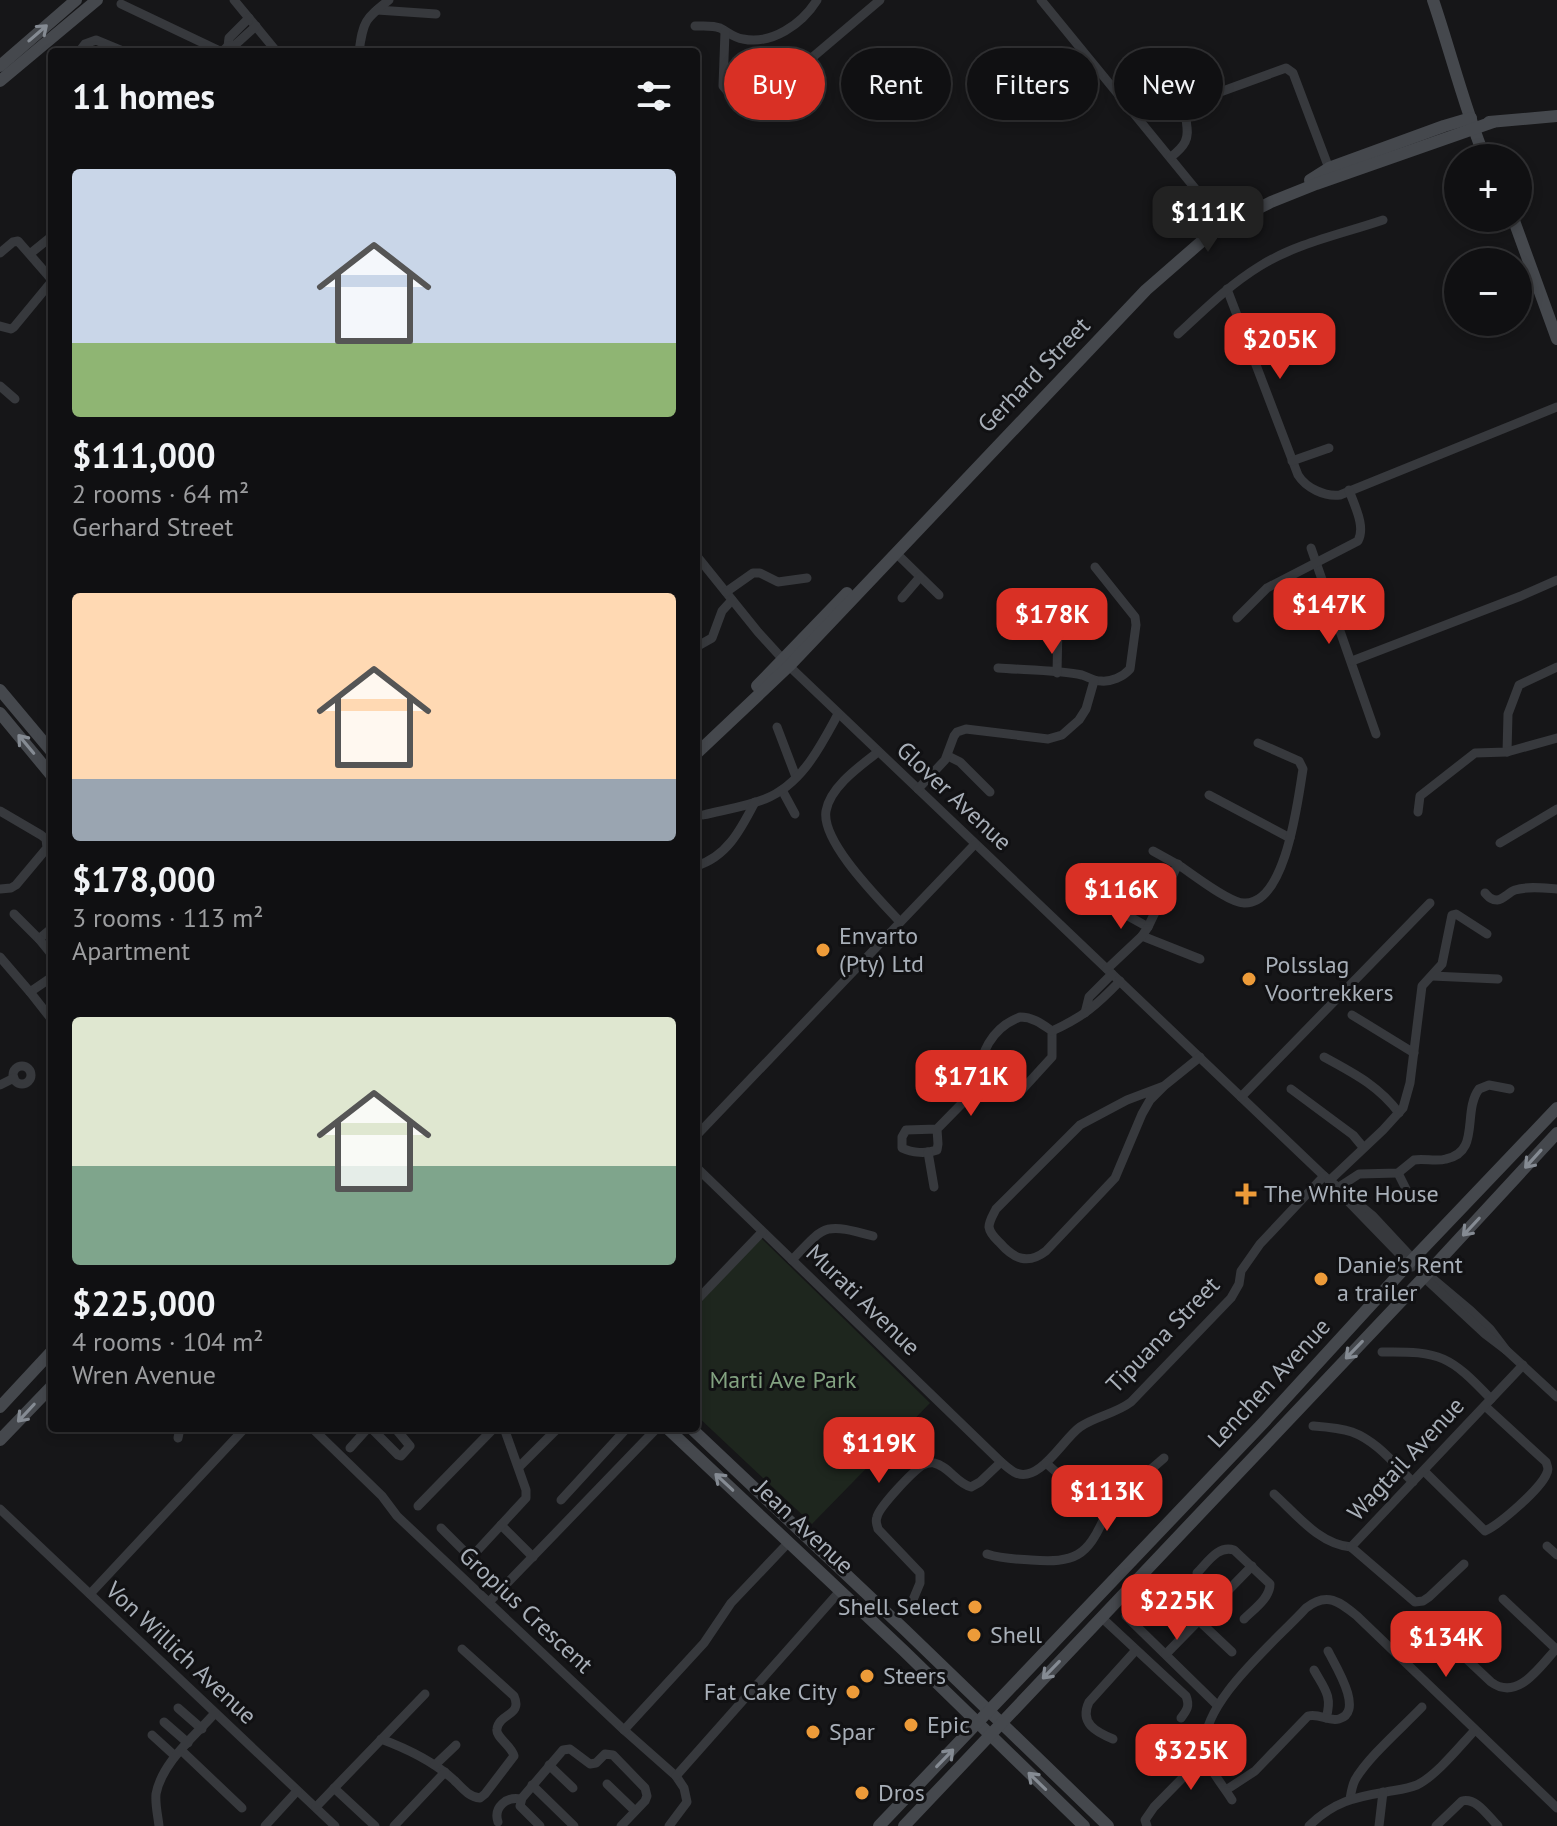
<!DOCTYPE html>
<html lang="en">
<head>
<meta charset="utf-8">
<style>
  body { margin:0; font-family:"PT Sans",sans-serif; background:#1e1e20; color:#f1f3f6; height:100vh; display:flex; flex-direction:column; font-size:30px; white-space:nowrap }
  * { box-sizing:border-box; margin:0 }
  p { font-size:26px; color:#9c9d9f }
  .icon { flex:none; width:44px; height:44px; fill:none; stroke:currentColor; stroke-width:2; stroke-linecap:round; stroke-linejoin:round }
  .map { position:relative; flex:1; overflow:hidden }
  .details { position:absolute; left:48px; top:48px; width:652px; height:1384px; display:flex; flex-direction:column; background:#101012; border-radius:8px; box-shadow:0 4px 12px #0003,0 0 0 2px #303032 }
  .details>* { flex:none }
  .banner { position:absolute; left:724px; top:48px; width:712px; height:72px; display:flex; gap:16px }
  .fabs { position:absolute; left:1444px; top:144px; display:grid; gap:16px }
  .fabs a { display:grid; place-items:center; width:88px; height:88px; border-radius:50%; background:#101012; box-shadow:0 4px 12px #0003,0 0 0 2px #303032; font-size:40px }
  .price { position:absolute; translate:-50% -68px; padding:0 18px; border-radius:16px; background:#d93025; color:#fff; font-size:26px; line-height:52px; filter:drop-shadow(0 2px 4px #0008) }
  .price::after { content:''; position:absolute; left:50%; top:48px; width:24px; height:18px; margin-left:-12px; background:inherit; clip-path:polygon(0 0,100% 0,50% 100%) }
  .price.selected { background:#222; color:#fff }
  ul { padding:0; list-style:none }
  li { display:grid; align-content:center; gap:16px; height:424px; padding:0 24px }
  li span { display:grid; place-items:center; height:248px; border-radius:8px; color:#555 }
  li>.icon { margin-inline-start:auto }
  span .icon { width:144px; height:144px; fill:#fffc; stroke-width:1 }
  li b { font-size:34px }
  h2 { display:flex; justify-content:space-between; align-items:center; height:96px; padding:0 24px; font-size:34px }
  .tag { padding:0 28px; border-radius:36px; background:#101012; box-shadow:0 4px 12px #0003,0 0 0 2px #303032; font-size:28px; line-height:72px }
  .tag.selected { background:#d93025; color:#fff }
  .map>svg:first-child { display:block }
  .green { fill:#1e261e }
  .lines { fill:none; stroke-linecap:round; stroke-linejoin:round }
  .street { stroke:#37393d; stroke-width:9 }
  .secondary { stroke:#45484d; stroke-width:12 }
  .oneway { stroke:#858b93 }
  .poi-dot { fill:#ed9b39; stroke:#111113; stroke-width:3 }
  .labels { text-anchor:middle; stroke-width:6; stroke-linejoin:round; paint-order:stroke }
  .street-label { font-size:24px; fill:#a8afb8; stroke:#111113 }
  .poi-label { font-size:24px; fill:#a8afb8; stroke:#111113; text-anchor:start }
  .park-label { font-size:24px; fill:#82a280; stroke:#111113 }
</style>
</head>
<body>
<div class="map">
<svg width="1557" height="1826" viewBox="0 0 1557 1826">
  <rect width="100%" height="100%" fill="#161618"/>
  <path class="green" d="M761 1238 930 1403 812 1524 696 1415V1307Z"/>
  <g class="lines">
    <g class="street">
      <path d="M234 0 277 52"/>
      <path d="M1041 0 1225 225"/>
      <path d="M121 4 222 52 228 46 229 38 249 18"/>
      <path d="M377 10 436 14"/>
      <path d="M695 26C703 26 713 25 720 28 728 32 734 38 743 39 772 45 802 24 817 0"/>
      <path d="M725 32 723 86 741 107 748 108 794 73 880 0"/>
      <path d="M228 46 235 45 256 26"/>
      <path d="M79 52 85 44 96 40 125 52"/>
      <path d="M359 52C363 21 365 19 389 0"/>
      <path d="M1171 157C1176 153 1182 148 1185 142 1192 129 1180 115 1190 103L1286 68 1293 73 1330 171"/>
      <path d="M0 253 13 242 18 241 52 280"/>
      <path d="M31 253 52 236"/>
      <path d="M1227 289 1298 475C1306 488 1325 497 1340 495L1557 407"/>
      <path d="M0 326 11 329 14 327 52 281"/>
      <path d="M1178 334C1204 310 1229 285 1260 266 1297 243 1342 234 1383 220"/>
      <path d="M0 386 15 399"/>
      <path d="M1292 461 1329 448"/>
      <path d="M1311 548 1376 734"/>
      <path d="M896 553 939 595"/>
      <path d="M696 555 758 632 789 666 1324 1176 1373 1216 1427 1274 1471 1311 1490 1329 1506 1350"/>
      <path d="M726 592 753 573H760L778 582 807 578"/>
      <path d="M902 598 920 577"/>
      <path d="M1237 618 1267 588 1358 541C1366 526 1354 505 1349 490"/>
      <path d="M696 647 712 638 722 611 732 600"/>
      <path d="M1352 661 1521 596 1557 580"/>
      <path d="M998 668C1023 670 1060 670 1082 675 1089 677 1093 681 1101 681 1111 682 1123 677 1130 669L1136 625 1135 617 1095 567"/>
      <path d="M1057 673 1058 626"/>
      <path d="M777 727 796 777"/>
      <path d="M878 752C860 766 830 787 826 811 821 842 880 900 900 922"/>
      <path d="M1507 752 1508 714 1519 685 1557 667"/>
      <path d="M948 756 960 762 990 792"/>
      <path d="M918 789 945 760 954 736 957 732 966 729 1048 739 1062 735 1079 720 1086 709 1094 681"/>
      <path d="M782 790 795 814"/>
      <path d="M1209 795 1290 838"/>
      <path d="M0 811 41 835 46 839 47 848 16 885 11 888 0 889"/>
      <path d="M1418 812 1420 796 1475 753 1507 752 1557 738"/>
      <path d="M703 815C723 810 745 807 765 799 802 784 820 747 838 714"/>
      <path d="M1500 843 1557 809"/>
      <path d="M1153 851C1162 856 1171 861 1180 866 1194 875 1229 903 1244 903 1286 905 1298 799 1303 769L1299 761 1258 743"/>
      <path d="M696 866C727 857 741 829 755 802"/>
      <path d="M1485 893C1489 897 1491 900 1497 900 1504 899 1509 892 1515 890 1528 886 1543 888 1557 889"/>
      <path d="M1110 906 1148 927"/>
      <path d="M14 914 39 939 52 928"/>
      <path d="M1142 936 1200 959"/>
      <path d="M39 939 52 955"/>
      <path d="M0 957 30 992 52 977"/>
      <path d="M1107 969 1142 936 1148 927 1178 864"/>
      <path d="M1432 976 1498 979"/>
      <path d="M30 992 52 1020"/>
      <path d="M1085 1013 1089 997 1112 974"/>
      <path d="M1352 1015 1414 1053"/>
      <path d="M1020 1017C1033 1017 1042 1024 1052 1031V1057L1020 1092C1006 1098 994 1093 982 1083 976 1055 993 1027 1020 1017Z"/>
      <path d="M1052 1031C1083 1017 1097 1005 1120 981"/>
      <path d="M1324 1057C1353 1073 1378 1085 1399 1113"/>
      <circle cx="22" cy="1075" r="9"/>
      <path d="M0 1085 14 1078"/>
      <path d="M1164 1086 1127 1100 1080 1125 996 1209C993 1215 989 1221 989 1227 990 1234 996 1239 1000 1243 1014 1259 1028 1265 1046 1251L1115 1178 1142 1114 1150 1100 1164 1086 1200 1057"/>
      <path d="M1291 1089 1353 1135 1363 1147"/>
      <path d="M1241 1097 1430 903"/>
      <path d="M937 1129 938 1144 937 1150C927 1154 912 1153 902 1148V1137L906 1130 937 1129 982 1083"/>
      <path d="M696 1136 975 844"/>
      <path d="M928 1152 934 1187"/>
      <path d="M696 1167 1001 1462C1006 1466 1011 1471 1016 1473 1040 1483 1063 1439 1080 1427 1096 1416 1115 1414 1131 1402L1231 1298 1239 1284 1241 1271 1260 1244 1324 1176"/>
      <path d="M1398 1173 1408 1193"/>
      <path d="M1329 1181 1383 1130 1403 1108 1410 1083 1422 986 1442 964 1452 915 1456 914 1487 934"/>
      <path d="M1339 1187 1359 1174 1398 1173 1414 1160C1424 1158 1436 1162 1446 1159 1481 1152 1462 1112 1479 1089L1489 1085 1510 1089"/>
      <path d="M1347 1200 1412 1267"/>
      <path d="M792 1260C826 1224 824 1223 873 1236"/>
      <path d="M1429 1282 1485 1334 1506 1350 1557 1397"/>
      <path d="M696 1301 762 1232"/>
      <path d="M1382 1352C1441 1351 1450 1356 1491 1399"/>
      <path d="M1313 1426C1326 1427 1340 1428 1352 1432 1377 1441 1395 1465 1413 1482"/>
      <path d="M312 1428 382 1496 397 1516 624 1730 676 1776 684 1788 687 1802 669 1826"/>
      <path d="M371 1428 398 1455 401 1456 410 1446 395 1428"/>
      <path d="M178 1438 180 1428"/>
      <path d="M350 1448 368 1428"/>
      <path d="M1046 1463 1105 1516 1119 1497 1164 1458"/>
      <path d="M519 1467 558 1428"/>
      <path d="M1424 1471 1485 1531C1500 1524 1539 1490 1546 1475 1549 1469 1548 1468 1546 1462L1485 1406"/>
      <path d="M1274 1494C1297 1515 1319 1544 1351 1547"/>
      <path d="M561 1500 627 1428"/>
      <path d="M418 1506 494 1428"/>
      <path d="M0 1509 335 1826"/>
      <path d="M501 1525 533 1557"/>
      <path d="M441 1528 464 1551 470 1554 477 1551 526 1498V1490L504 1428"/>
      <path d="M1547 1546 1557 1555"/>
      <path d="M1351 1547 1523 1365"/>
      <path d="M1351 1547 1415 1602 1423 1601 1429 1597 1464 1564"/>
      <path d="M987 1554C1002 1559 1015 1559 1031 1560 1075 1563 1087 1557 1105 1516"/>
      <path d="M1197 1573C1208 1562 1218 1545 1234 1550L1270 1584C1270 1598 1254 1609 1244 1619"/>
      <path d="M1160 1584 1232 1652"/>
      <path d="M90 1594 245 1428"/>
      <path d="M1503 1599 1556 1649"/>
      <path d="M489 1602 657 1428"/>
      <path d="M910 1607 920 1583V1573L878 1529C877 1524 875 1522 877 1517 879 1507 913 1471 923 1465 927 1463 930 1462 934 1463 949 1466 956 1483 971 1487L980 1482 1001 1462"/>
      <path d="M1126 1616 1217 1705"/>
      <path d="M1101 1617 1186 1696C1190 1706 1187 1710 1181 1718"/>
      <path d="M1457 1650 1491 1682C1518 1702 1540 1666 1557 1648"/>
      <path d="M1166 1654 1252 1566"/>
      <path d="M1314 1670C1324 1688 1333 1696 1326 1718"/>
      <path d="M178 1708 202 1729"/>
      <path d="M164 1722 188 1743"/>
      <path d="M624 1730 704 1643 731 1603 788 1543"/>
      <path d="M152 1735 175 1756"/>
      <path d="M381 1739C408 1749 433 1761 454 1780 462 1788 469 1797 480 1798L485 1794 514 1756C512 1746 495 1737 497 1729 499 1713 523 1716 514 1696L462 1649"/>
      <path d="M1113 1739C1096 1732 1079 1723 1089 1702L1136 1650"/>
      <path d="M182 1751 242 1808"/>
      <path d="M435 1765 456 1745"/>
      <path d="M549 1765 573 1788"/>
      <path d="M676 1776 840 1591"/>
      <path d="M607 1784 635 1811"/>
      <path d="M532 1785 574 1826"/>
      <path d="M334 1788 375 1826"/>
      <path d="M1226 1790 1255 1771 1308 1716C1320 1713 1328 1722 1339 1719 1365 1712 1335 1665 1328 1651"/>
      <path d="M1350 1799C1351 1793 1352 1786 1355 1780 1368 1757 1403 1727 1422 1707"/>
      <path d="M1232 1800C1223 1785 1207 1768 1205 1751 1198 1704 1276 1641 1306 1608 1327 1591 1340 1602 1357 1616L1557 1808"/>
      <path d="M316 1807 425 1694"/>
      <path d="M498 1822C493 1807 507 1796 521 1799"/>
      <path d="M159 1826C158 1816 155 1805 156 1794 162 1762 195 1736 215 1713"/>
      <path d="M265 1826 297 1791"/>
      <path d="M394 1826 445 1772"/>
      <path d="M540 1826 520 1806 522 1798 563 1750 570 1749 590 1764 596 1763 605 1754 613 1755 645 1788 647 1796 645 1801 621 1826"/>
      <path d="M1147 1826 1145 1820 1154 1807 1205 1755"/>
      <path d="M1309 1826C1333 1802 1355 1797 1386 1792 1396 1790 1407 1789 1417 1785 1437 1775 1459 1747 1475 1730"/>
      <path d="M1379 1826 1383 1792"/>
      <path d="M1436 1826 1462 1801C1476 1797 1488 1816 1498 1826"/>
    </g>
    <g class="secondary">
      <path d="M1433 0C1451 53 1464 107 1485 158"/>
      <path d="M0 66 76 0"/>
      <path d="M0 81 97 0"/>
      <path d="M1489 122 1557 116"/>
      <path d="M1310 180 1329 168 1444 126 1471 118"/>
      <path d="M1513 218 1557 339"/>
      <path d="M757 686 847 593"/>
      <path d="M0 690 52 752"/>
      <path d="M0 713 52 776"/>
      <path d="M696 754 789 666 1146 290 1201 242 1225 225 1271 202 1316 184 1493 122"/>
      <path d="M0 1407 52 1351"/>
      <path d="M667 1428 903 1650 1084 1826"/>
      <path d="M691 1428 904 1629 1108 1826"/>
      <path d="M0 1440 52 1386"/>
      <path d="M879 1826 1264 1422 1413 1259 1557 1108"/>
      <path d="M904 1826 1423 1278 1557 1133"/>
    </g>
  </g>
  <defs><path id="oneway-shaft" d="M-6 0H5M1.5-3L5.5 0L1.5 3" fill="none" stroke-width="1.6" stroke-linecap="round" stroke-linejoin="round" transform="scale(2)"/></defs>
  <g class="oneway">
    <use href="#oneway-shaft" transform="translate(38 33) rotate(-41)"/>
    <use href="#oneway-shaft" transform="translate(26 744) rotate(-130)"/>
    <use href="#oneway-shaft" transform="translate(1533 1159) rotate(132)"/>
    <use href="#oneway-shaft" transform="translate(1471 1227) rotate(133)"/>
    <use href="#oneway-shaft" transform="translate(1354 1350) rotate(134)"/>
    <use href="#oneway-shaft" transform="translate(26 1413) rotate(133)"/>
    <use href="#oneway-shaft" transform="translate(724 1482) rotate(-137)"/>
    <use href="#oneway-shaft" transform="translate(1051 1670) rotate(134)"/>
    <use href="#oneway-shaft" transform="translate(945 1758) rotate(-46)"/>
    <use href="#oneway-shaft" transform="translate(1037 1781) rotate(-136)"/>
  </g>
  <g class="poi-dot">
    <circle cx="823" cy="950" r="8"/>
    <circle cx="1249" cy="979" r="8"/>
    <path d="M1242 1182h8v8h8v8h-8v8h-8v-8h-8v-8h8z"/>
    <circle cx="1321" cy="1279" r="8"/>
    <circle cx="975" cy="1607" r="8"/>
    <circle cx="974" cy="1635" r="8"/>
    <circle cx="867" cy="1676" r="8"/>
    <circle cx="853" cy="1692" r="8"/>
    <circle cx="911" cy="1725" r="8"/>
    <circle cx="813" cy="1732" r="8"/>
    <circle cx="862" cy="1793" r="8"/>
  </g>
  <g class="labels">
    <g class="street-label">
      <text transform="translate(1034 375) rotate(-46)" y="8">Gerhard Street</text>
      <text transform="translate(954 796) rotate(43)" y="8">Glover Avenue</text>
      <text transform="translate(863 1300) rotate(44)" y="8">Murati Avenue</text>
      <text transform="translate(1163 1335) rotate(-46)" y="8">Tipuana Street</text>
      <text transform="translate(1269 1383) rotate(-47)" y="8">Lenchen Avenue</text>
      <text transform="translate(1406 1459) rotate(-47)" y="8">Wagtail Avenue</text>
      <text transform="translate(804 1527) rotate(43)" y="8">Jean Avenue</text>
      <text transform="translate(526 1610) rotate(43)" y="8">Gropius Crescent</text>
      <text transform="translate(181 1653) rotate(43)" y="8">Von Willich Avenue</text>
    </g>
    <g class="poi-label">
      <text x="839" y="944">Envarto<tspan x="839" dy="28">(Pty) Ltd</tspan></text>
      <text x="1265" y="973">Polsslag<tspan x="1265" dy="28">Voortrekkers</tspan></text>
      <text x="1264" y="1202">The White House</text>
      <text x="1337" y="1273">Danie's Rent<tspan x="1337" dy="28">a trailer</tspan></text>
      <text x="959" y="1615" text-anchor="end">Shell Select</text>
      <text x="990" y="1643">Shell</text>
      <text x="883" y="1684">Steers</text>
      <text x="837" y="1700" text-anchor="end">Fat Cake City</text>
      <text x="927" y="1733">Epic</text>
      <text x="829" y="1740">Spar</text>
      <text x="878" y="1801">Dros</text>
    </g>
    <g class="park-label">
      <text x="783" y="1388">Marti Ave Park</text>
    </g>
  </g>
</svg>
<div class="fabs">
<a>+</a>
<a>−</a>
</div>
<b class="price selected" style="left:1208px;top:254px">$111K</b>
<b class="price" style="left:1280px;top:381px">$205K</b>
<b class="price" style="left:1329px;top:646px">$147K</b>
<b class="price" style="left:1052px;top:656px">$178K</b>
<b class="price" style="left:1121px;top:931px">$116K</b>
<b class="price" style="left:971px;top:1118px">$171K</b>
<b class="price" style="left:879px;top:1485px">$119K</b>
<b class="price" style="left:1107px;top:1533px">$113K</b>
<b class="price" style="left:1177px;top:1642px">$225K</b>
<b class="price" style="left:1446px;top:1679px">$134K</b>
<b class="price" style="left:1191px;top:1792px">$325K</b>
<div class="banner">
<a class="tag selected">Buy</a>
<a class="tag">Rent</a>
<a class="tag">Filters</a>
<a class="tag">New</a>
</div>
<section class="details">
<h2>11 homes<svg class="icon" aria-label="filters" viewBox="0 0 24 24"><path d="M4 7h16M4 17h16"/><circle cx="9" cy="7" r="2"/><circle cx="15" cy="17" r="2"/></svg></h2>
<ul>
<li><span style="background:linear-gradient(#c9d6e8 70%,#8fb573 0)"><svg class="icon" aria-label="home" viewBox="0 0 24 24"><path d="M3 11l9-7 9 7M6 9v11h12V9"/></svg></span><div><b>$111,000</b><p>2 rooms · 64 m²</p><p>Gerhard Street</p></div></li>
<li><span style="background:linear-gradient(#ffd9b3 75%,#9aa5b1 0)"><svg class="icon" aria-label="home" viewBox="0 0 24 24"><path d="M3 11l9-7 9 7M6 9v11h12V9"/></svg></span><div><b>$178,000</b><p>3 rooms · 113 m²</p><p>Apartment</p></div></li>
<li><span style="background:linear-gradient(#dfe7d0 60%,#7fa58c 0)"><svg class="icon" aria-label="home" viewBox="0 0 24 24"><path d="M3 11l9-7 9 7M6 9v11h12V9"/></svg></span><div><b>$225,000</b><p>4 rooms · 104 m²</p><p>Wren Avenue</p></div></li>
</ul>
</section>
</div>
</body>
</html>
